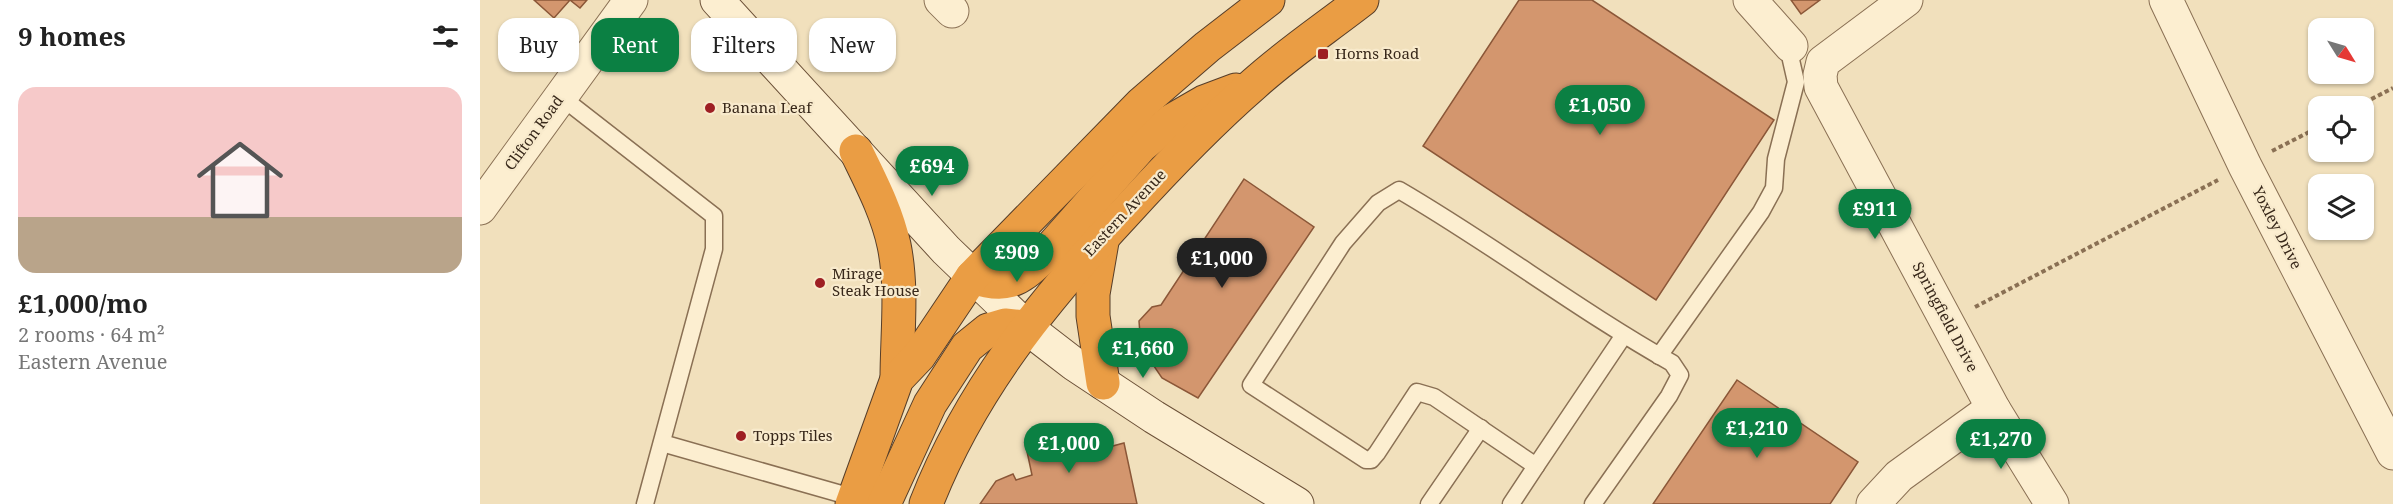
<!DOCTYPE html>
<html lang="en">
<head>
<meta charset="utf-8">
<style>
  body { margin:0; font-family:"Noto Serif",serif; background:#f6f6f6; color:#222; height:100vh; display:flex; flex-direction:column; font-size:22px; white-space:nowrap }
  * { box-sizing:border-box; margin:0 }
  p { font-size:20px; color:#767676 }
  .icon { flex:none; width:33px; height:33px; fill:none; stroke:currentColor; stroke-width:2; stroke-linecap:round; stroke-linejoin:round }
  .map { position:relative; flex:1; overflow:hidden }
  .sheet { display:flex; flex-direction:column; background:#fff; width:480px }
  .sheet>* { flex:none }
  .hud { position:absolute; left:18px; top:18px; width:570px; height:54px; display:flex; gap:12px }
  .needle { width:39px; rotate:127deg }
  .fabs { position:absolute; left:1828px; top:18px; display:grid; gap:12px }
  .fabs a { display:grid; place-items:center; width:66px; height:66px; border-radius:12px; background:#fff; box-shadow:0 2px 4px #0004; font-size:30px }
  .price { position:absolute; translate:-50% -51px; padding:0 14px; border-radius:21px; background:#0b8043; color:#fff; font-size:20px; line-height:39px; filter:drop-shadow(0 2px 3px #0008) }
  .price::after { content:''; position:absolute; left:50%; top:36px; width:18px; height:14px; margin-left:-9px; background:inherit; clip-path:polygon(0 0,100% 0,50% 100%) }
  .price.current { background:#222; color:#fff }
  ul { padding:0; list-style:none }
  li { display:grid; align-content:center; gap:12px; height:318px; padding:0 18px }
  li span { display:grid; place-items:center; height:186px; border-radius:18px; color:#555 }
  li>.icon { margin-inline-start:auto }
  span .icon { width:108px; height:108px; fill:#fffc; stroke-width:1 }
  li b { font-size:26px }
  h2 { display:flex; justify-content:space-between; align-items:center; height:72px; padding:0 18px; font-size:26px }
  .tag { padding:0 21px; border-radius:18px; background:#fff; box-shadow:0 2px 4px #0004; font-size:21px; line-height:54px }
  .tag.current { background:#0b8043; color:#fff }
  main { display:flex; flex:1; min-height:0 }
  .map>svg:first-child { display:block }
  .building { fill:#d3966e; stroke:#8b5738; stroke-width:1.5 }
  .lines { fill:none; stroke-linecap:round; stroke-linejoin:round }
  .lane-casing { stroke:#8a7054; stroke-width:19 }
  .street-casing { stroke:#8a7054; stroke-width:35 }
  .secondary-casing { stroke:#6c5138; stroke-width:35 }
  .highway-casing { stroke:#573e29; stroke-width:35 }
  .path { stroke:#8a7054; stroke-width:4; stroke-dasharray:4.5 3; stroke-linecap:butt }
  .lane { stroke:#fceed0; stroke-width:16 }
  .street { stroke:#fceed0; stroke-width:33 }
  .secondary { stroke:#fceed0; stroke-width:33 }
  .highway { stroke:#ea9d44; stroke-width:33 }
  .poi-dot { fill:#9e1f23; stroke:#f8eacc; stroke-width:2 }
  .labels { text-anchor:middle; stroke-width:4.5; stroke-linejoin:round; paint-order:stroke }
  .poi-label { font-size:15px; fill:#38281a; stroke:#f8eacc; text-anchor:start }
  .street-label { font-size:15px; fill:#38281a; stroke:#f8eacc }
</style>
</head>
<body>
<main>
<section class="sheet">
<h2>9 homes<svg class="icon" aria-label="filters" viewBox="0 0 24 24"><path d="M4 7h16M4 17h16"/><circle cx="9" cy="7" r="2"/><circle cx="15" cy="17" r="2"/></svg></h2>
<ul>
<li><span style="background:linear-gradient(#f6c9c9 70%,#b9a48a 0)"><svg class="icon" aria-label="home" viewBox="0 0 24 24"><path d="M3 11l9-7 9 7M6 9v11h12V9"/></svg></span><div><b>£1,000/mo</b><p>2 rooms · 64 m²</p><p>Eastern Avenue</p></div></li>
</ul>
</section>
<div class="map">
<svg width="1913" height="504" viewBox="0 0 1913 504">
  <rect width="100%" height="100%" fill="#f1e0bc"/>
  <g class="building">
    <path d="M54 0H90L74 18Z"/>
    <path d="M90 0H107L100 8Z"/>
    <path d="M1039 0H1112L1294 120 1176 300 943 146Z"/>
    <path d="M1311 0H1340L1321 14Z"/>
    <path d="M764 179 834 227 718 398 682 378 661 347 659 321 672 307 681 305Z"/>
    <path d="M1257 380 1378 462 1350 504H1173Z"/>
    <path d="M611 426 614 451 644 443 657 504H500L516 481 533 474 536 480 552 475 545 442Z"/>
  </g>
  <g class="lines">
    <defs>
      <g id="lane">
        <path d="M80 96 234 216V249L165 504"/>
        <path d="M1179 356 1281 212 1294 188 1296 159 1316 82 1311 60V46"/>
        <path d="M182 443 375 498"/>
        <path d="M949 504 1001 428"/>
        <path d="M1031 504 1056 466"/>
        <path d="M1113 504 1189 396 1200 375 1192 363C1098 310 1012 244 919 190L898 203 863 243 771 385 886 460H891L897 453 937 392 954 397 1056 466 1144 335"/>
      </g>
      <g id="street">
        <path d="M461 0 472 11"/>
        <path d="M1270 0 1311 46"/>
        <path d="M1426 0 1343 62 1340 75 1341 87 1514 410 1572 504"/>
        <path d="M1686 0 1765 166 1913 453"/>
        <path d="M0 208 151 0"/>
        <path d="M1393 504 1419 476 1502 416 1514 410"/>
      </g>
      <path id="secondary" d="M237 0 466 250 546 327 594 364 674 417 817 504"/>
      <g id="highway">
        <path d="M376 151C391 182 407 212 414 245 423 289 417 334 417 379"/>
        <path d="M492 277C525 288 537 282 561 259L661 146 691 121 724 102 756 90"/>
        <path d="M623 383 613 316V294L623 236"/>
        <path d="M372 504 417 379 439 356 492 277 661 104 727 47 788 0"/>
        <path d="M404 504 450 404 487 347 508 330 525 325 546 327"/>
        <path d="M446 504C490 391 563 301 645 213 686 168 728 124 774 84 807 54 846 28 882 0"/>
      </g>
    </defs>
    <use href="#lane" class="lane-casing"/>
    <use href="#street" class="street-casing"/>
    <use href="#secondary" class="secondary-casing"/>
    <use href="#highway" class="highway-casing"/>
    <g class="path">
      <path d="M1878 106 1913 88"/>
      <path d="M1792 151 1839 127"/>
      <path d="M1495 307 1738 180"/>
    </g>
    <use href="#lane" class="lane"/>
    <use href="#street" class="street"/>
    <use href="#secondary" class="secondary"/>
    <use href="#highway" class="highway"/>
  </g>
  <g class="poi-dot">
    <rect x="837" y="48" width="12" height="12" rx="3"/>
    <circle cx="230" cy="108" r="6"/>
    <circle cx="340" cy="283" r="6"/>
    <circle cx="261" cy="436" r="6"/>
  </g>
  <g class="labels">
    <g class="poi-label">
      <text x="855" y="59">Horns Road</text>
      <text x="242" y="113">Banana Leaf</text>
      <text x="352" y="279">Mirage<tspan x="352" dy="17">Steak House</tspan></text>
      <text x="273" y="441">Topps Tiles</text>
    </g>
    <g class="street-label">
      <text transform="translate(54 133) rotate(-54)" y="5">Clifton Road</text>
      <text transform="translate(645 213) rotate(-47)" y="5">Eastern Avenue</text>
      <text transform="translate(1797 228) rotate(63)" y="5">Yoxley Drive</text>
      <text transform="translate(1465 317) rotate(62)" y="5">Springfield Drive</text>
    </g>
  </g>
</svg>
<div class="fabs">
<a><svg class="needle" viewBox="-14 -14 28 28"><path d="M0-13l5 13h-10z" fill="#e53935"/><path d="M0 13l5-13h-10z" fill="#767676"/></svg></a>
<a><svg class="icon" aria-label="locate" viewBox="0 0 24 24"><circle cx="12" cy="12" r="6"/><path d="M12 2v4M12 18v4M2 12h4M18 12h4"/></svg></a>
<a><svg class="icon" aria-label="layers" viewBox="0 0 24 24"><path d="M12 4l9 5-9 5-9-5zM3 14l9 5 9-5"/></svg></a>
</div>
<b class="price" style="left:1120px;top:136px">£1,050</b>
<b class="price" style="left:452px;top:197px">£694</b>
<b class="price" style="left:1395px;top:240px">£911</b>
<b class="price" style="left:537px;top:283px">£909</b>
<b class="price current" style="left:742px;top:289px">£1,000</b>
<b class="price" style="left:663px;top:379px">£1,660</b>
<b class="price" style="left:1277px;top:459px">£1,210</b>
<b class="price" style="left:1521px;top:470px">£1,270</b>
<b class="price" style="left:589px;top:474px">£1,000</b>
<div class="hud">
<a class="tag">Buy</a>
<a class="tag current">Rent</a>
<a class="tag">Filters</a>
<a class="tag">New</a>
</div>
</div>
</main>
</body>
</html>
